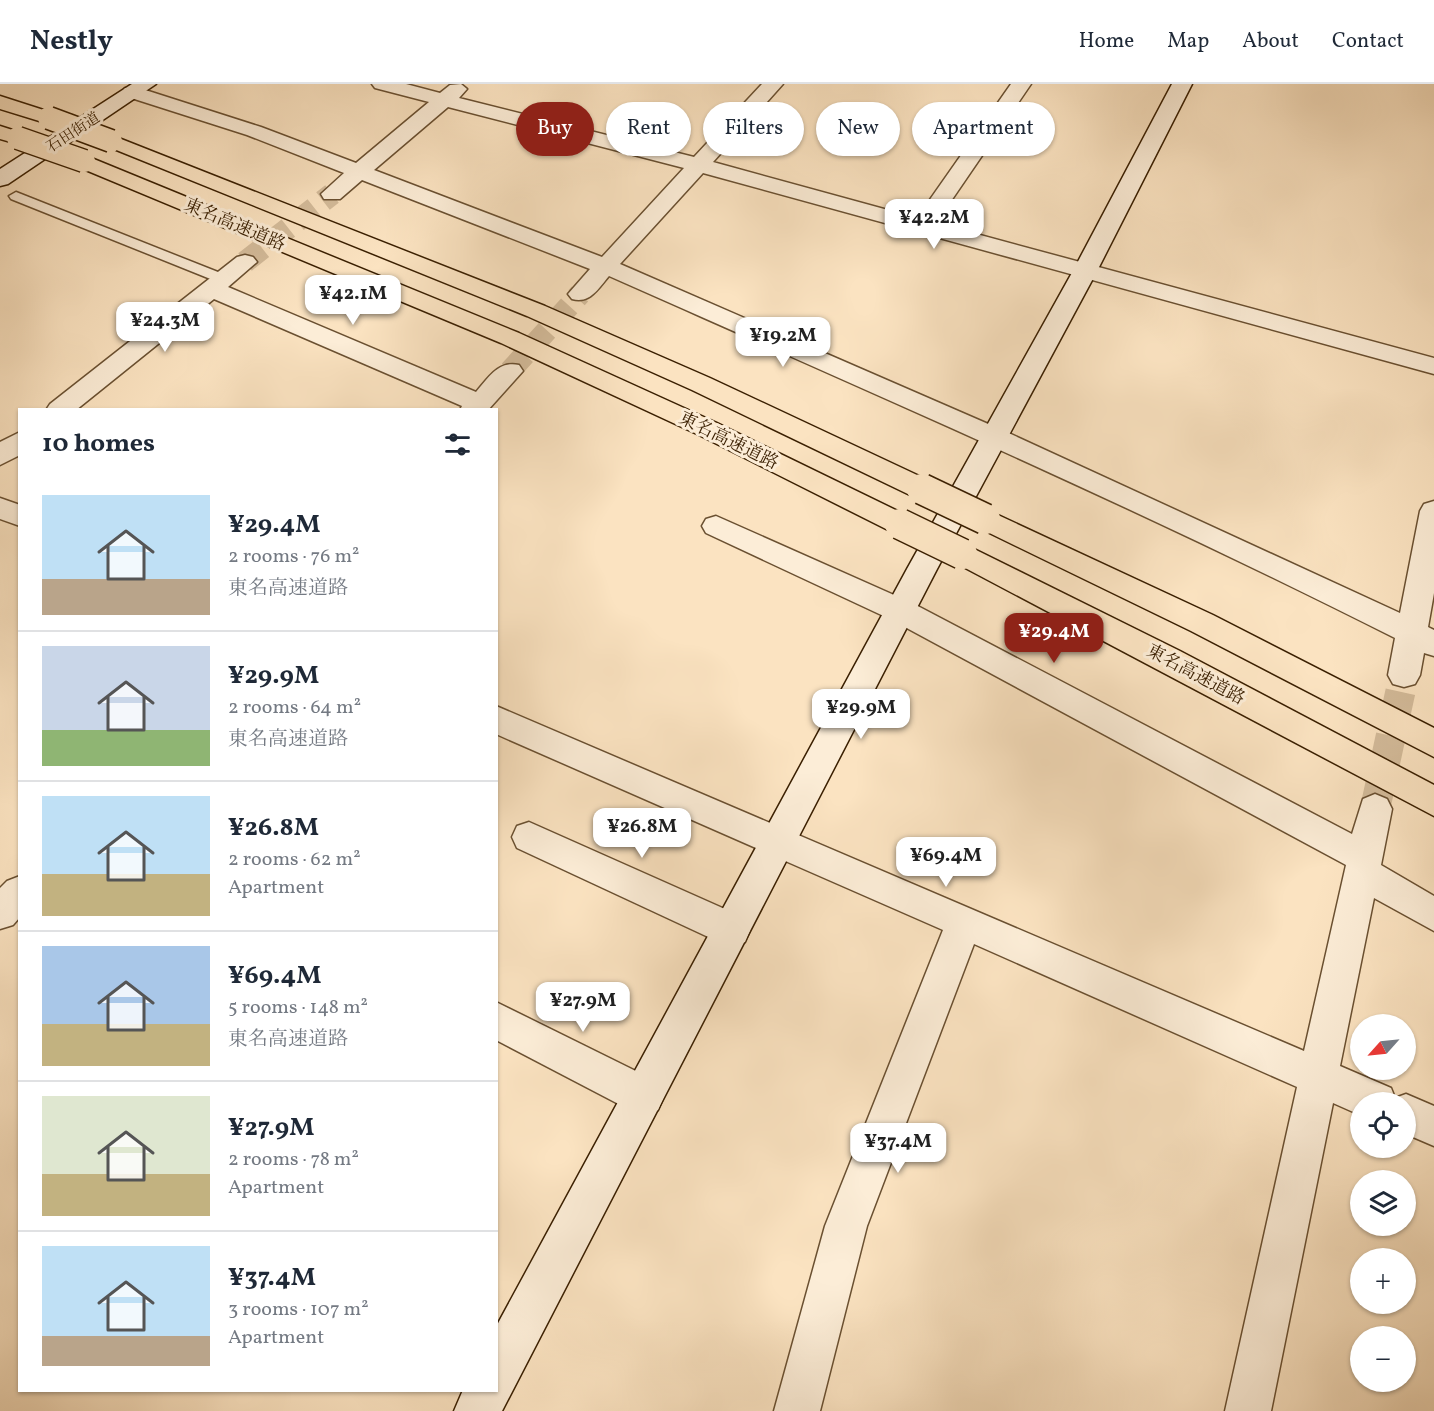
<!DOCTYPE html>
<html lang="en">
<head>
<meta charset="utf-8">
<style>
  body { margin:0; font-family:Vollkorn,"Noto Serif JP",serif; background:#f6f6f7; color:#1f2937; height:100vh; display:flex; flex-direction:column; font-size:22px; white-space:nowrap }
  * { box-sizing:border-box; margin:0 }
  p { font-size:20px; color:#747a83 }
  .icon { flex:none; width:33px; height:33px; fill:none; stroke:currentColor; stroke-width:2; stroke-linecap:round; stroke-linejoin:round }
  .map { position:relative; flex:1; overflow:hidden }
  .side { position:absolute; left:18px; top:324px; width:480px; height:984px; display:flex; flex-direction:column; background:#fff; border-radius:0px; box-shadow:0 2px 4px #0004 }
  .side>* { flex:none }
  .hud { position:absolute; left:516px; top:18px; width:570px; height:54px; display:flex; gap:12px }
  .needle { width:39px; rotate:243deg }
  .fabs { position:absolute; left:1350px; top:930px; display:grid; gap:12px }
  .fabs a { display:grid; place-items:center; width:66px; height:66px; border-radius:50%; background:#fff; box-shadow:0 2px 4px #0004; font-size:30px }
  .price { position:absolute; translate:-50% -51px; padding:0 14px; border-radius:12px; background:#fff; color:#222; font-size:20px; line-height:39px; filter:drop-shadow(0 2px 3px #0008) }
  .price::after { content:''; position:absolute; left:50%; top:36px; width:18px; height:14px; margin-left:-9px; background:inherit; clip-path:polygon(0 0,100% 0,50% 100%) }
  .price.selected { background:#8f2418; color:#fff }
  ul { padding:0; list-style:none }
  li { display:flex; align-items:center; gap:18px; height:150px; padding:0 24px }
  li+li { border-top:2px solid #e0e1e3 }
  li span { display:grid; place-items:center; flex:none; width:168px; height:120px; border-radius:0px; color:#555 }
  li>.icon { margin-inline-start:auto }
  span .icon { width:72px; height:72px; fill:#fffc; stroke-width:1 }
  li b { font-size:26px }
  h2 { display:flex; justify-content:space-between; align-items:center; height:72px; padding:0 24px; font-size:26px }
  .tag { padding:0 21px; border-radius:27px; background:#fff; box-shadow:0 2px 4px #0004; font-size:21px; line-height:54px }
  .tag.selected { background:#8f2418; color:#fff }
  header { display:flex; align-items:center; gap:36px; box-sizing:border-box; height:84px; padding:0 30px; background:#fff; border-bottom:2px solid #e0e1e3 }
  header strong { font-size:28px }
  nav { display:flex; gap:33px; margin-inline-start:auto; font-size:21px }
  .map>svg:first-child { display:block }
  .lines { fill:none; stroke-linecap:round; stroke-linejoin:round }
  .street-tunnel-far1 { stroke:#d4bc9b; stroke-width:22; stroke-dasharray:22 11; stroke-linecap:butt }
  .street-tunnel { stroke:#d4bc9b; stroke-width:30; stroke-dasharray:30 15; stroke-linecap:butt }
  .lane-casing { stroke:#6a5031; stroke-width:3 }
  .street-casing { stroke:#6a5031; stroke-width:3 }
  .secondary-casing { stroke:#3a1f01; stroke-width:3 }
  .highway-casing { stroke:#3a1f01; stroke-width:3 }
  .lane { fill:#fcedd7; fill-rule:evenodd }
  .street { fill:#fcedd7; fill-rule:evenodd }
  .secondary { fill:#fcedd7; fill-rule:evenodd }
  .highway { fill:#fbe3c1; fill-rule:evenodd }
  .highway-bridge-far1-casing { stroke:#3a1f01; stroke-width:25; stroke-linecap:butt }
  .highway-bridge-casing { stroke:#3a1f01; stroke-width:33; stroke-linecap:butt }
  .highway-bridge-far1 { stroke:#fbe3c1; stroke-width:22 }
  .highway-bridge { stroke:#fbe3c1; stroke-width:30 }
  .labels { text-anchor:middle; stroke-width:6; stroke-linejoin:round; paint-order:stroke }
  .far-street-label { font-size:15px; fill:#3a1f01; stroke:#fcedd7 }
  .street-label { font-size:18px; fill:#3a1f01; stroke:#fcedd7 }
</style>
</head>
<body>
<header>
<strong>Nestly</strong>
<nav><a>Home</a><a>Map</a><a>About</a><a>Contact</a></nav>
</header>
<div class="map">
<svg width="1434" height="1327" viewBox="0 0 1434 1327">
  <rect width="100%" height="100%" fill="#fbe3c1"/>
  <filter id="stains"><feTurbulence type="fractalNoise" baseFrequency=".00333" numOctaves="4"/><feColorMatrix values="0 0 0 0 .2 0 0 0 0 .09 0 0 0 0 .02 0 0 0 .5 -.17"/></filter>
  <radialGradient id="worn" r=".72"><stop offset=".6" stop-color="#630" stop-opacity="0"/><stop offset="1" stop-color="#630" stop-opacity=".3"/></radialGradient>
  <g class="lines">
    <g class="street-tunnel-far1">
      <path d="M245 178 332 110"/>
      <path d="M510 287 580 210"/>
    </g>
    <path class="street-tunnel" d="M1375 725 1404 591"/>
    <defs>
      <path id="lane" d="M16 108 228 192 231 195 228 198H218L11 115 9 112Z"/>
      <g id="street">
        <path d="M372 0H406L440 9 450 1 461 0 467 5 459 14 694 73 762 0H783L713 78 917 134 1011 0H1031L936 139 1434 274V290L703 89 620 180 1002 346 1400 529 1420 427 1424 420 1434 417V509L1428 543 1434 546V572L1424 569 1420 591 1415 600 1404 603 1393 600 1388 591 1395 554C1138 424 873 309 609 192 598 205 590 220 572 215L568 210 590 185 362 96 340 115H324L321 110 344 89 247 51 125 12 122 8 125 4H139L261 43 356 79 429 18 375 4ZM448 23 684 84 602 173 374 86Z"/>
        <path d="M245 171 253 173 257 178 228 203 476 308C488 294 499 276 519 281L523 287 488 326H460L462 322 214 215 76 326H46L50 320 237 173Z"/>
        <path d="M20 348V371L0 381V358Z"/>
        <path d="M0 414 20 421V442L0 435Z"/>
        <path d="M716 432 912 519 1352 750 1363 715 1375 710 1387 715 1392 725 1381 781 1434 812V847L1374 814 1340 982 1391 1004 1395 1014 1406 1010 1434 1022V1062L1406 1050V1018H1360V1031L1333 1019 1271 1327H1225L1297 1003 974 860 867 1142 820 1327H774L825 1142 943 846 496 650V622L1304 967 1346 781 890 535 706 449 702 442 706 435Z"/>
        <path d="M529 738 745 834 750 846 745 858 732 863 719 858 517 764 512 753 517 742Z"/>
        <path d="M20 792V833L13 841 0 845V804L7 797Z"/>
        <path d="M496 918 658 998 664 1012 658 1026 644 1032 630 1026 496 956Z"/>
      </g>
      <g id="secondary">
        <path d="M132 0H156L8 100 0 102V85Z"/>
        <path d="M1172 0H1192L1097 187 937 485 502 1327H454L463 1306H496V1243L907 485 1073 187Z"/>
      </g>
      <g id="highway">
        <path d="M0 12 56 30 59 34 56 38 49 40 0 25Z"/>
        <path d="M0 42 25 50 28 54 25 58 18 60 0 55Z"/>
        <path d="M111 51 545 222 710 294 932 398 936 405 932 412 922 415 912 412 692 306 527 232 104 61 101 57 104 53Z"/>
        <path d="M84 71 519 249 717 339 910 433 914 440 910 447 900 450 890 447 699 351 501 259 76 82 73 77 76 72Z"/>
        <path d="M985 425 1213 531 1434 644V673L1191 547 975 442 971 435 975 428Z"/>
        <path d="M962 459 1180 567 1434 701V732L952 477 947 470 952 463Z"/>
      </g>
    </defs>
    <use href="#lane" class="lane-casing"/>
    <use href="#street" class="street-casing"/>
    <use href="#secondary" class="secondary-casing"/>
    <use href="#highway" class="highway-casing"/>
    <use href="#lane" class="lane"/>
    <use href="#street" class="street"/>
    <use href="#secondary" class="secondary"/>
    <use href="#highway" class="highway"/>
    <defs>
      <g id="highway-bridge-far1">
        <path d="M49 34 111 57"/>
        <path d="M18 54 84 77"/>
      </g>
      <g id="highway-bridge">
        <path d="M922 405 985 435"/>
        <path d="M900 440 962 470"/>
      </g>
    </defs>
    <use href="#highway-bridge-far1" class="highway-bridge-far1-casing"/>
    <use href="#highway-bridge" class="highway-bridge-casing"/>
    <use href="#highway-bridge-far1" class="highway-bridge-far1"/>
    <use href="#highway-bridge" class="highway-bridge"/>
  </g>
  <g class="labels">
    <g class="far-street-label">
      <text transform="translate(73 48) rotate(-33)" y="5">石田街道</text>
    </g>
    <g class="street-label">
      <text transform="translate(235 140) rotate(23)" y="6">東名高速道路</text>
      <text transform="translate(729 356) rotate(26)" y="6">東名高速道路</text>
      <text transform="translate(1196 590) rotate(28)" y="6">東名高速道路</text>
    </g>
  </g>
  <rect width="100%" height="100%" filter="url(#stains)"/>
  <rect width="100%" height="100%" fill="url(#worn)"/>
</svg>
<div class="fabs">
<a><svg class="needle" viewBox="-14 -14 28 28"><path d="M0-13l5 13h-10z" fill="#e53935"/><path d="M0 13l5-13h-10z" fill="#747a83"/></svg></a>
<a><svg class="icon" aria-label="locate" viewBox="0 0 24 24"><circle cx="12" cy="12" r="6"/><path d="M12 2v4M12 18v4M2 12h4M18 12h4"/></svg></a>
<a><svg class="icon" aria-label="layers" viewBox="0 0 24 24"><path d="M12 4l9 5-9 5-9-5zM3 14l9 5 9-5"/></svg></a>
<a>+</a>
<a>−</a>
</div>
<b class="price" style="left:934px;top:166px">¥42.2M</b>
<b class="price" style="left:353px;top:242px">¥42.1M</b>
<b class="price" style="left:165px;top:269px">¥24.3M</b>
<b class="price" style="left:783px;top:284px">¥19.2M</b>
<b class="price selected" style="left:1054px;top:580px">¥29.4M</b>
<b class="price" style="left:861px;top:656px">¥29.9M</b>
<b class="price" style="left:642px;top:775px">¥26.8M</b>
<b class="price" style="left:946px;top:804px">¥69.4M</b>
<b class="price" style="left:583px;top:949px">¥27.9M</b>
<b class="price" style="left:898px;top:1090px">¥37.4M</b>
<div class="hud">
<a class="tag selected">Buy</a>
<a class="tag">Rent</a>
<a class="tag">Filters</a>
<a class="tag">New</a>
<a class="tag">Apartment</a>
</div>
<section class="side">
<h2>10 homes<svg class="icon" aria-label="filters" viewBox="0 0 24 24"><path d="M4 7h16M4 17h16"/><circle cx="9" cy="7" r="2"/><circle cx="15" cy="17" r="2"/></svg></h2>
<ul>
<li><span style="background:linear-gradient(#bfe0f5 70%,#b9a48a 0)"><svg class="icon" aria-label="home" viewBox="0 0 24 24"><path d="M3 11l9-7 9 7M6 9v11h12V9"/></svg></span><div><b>¥29.4M</b><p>2 rooms · 76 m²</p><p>東名高速道路</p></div></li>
<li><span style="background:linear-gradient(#c9d6e8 70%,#8fb573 0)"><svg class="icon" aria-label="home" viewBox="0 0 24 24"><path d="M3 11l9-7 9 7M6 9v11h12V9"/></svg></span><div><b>¥29.9M</b><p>2 rooms · 64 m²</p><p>東名高速道路</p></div></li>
<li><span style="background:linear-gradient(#bfe0f5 65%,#c2b280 0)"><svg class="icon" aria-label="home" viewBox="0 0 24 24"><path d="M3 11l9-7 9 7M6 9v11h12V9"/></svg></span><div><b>¥26.8M</b><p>2 rooms · 62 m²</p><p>Apartment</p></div></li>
<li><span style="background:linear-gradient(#a9c7e8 65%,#c2b280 0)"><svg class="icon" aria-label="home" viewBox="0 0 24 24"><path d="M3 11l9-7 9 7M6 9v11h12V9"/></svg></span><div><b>¥69.4M</b><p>5 rooms · 148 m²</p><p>東名高速道路</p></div></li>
<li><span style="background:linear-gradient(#dfe7d0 65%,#c2b280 0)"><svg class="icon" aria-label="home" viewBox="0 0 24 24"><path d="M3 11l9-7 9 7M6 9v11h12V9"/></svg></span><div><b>¥27.9M</b><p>2 rooms · 78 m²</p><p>Apartment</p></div></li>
<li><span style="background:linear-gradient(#bfe0f5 75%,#b9a48a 0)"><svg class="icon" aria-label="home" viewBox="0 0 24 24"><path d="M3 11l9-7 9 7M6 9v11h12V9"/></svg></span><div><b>¥37.4M</b><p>3 rooms · 107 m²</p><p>Apartment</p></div></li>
</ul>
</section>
</div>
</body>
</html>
